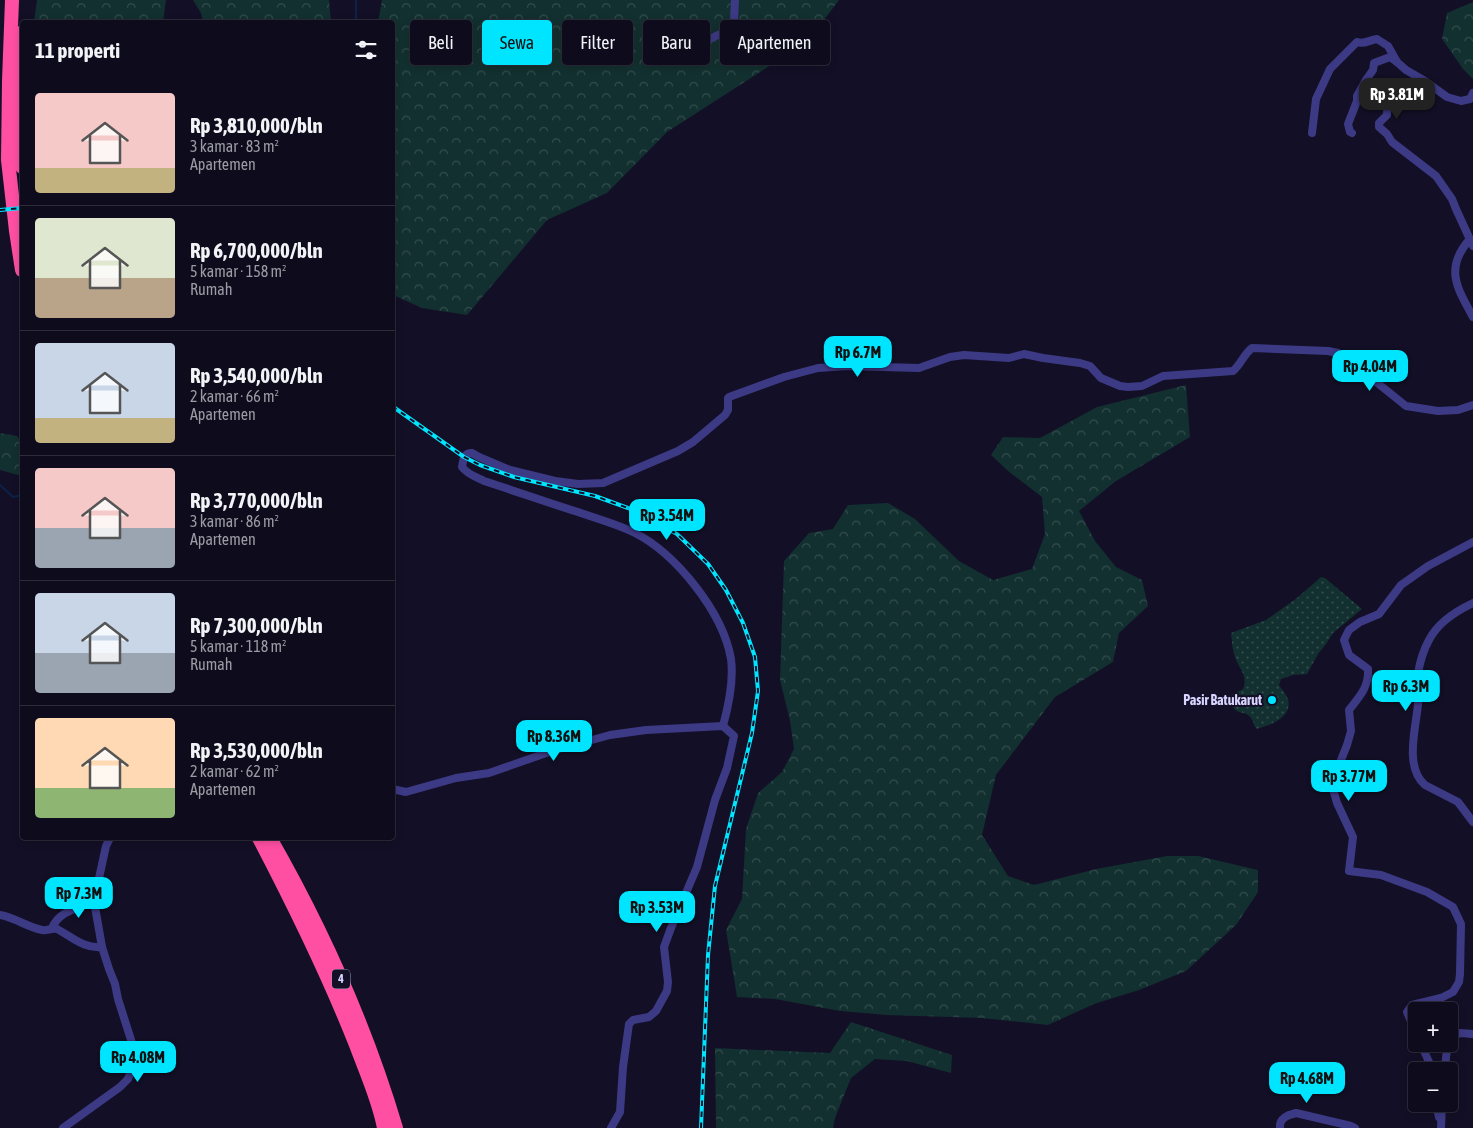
<!DOCTYPE html>
<html lang="id">
<head>
<meta charset="utf-8">
<style>
  body { margin:0; font-family:"Asap Condensed",sans-serif; background:#171425; color:#f1f3f6; height:100vh; display:flex; flex-direction:column; font-size:19px; white-space:nowrap }
  * { box-sizing:border-box; margin:0 }
  p { font-size:16px; color:#9b9ba3 }
  .icon { flex:none; width:28px; height:28px; fill:none; stroke:currentColor; stroke-width:2; stroke-linecap:round; stroke-linejoin:round }
  .map { position:relative; flex:1; overflow:hidden }
  .drawer { position:absolute; left:20px; top:20px; width:375px; height:820px; display:flex; flex-direction:column; background:#0e0b1c; border-radius:5px; box-shadow:0 2px 8px #0003,0 0 0 1px #2e2b3b }
  .drawer>* { flex:none }
  .top-card { position:absolute; left:410px; top:20px; width:475px; height:45px; display:flex; gap:10px }
  .tools { position:absolute; left:1408px; top:1002px; display:grid; gap:10px }
  .tools a { display:grid; place-items:center; width:50px; height:50px; border-radius:5px; background:#0e0b1c; box-shadow:0 2px 8px #0003,0 0 0 1px #2e2b3b; font-size:25px }
  .price { position:absolute; translate:-50% -42px; padding:0 11px; border-radius:10px; background:#00e5ff; color:#111; font-size:16px; line-height:32px; filter:drop-shadow(0 1px 2px #0008) }
  .price::after { content:''; position:absolute; left:50%; top:30px; width:15px; height:11px; margin-left:-8px; background:inherit; clip-path:polygon(0 0,100% 0,50% 100%) }
  .price.active { background:#222; color:#fff }
  ul { padding:0; list-style:none }
  li { display:flex; align-items:center; gap:15px; height:125px; padding:0 15px }
  li+li { border-top:1px solid #2e2b3b }
  li span { display:grid; place-items:center; flex:none; width:140px; height:100px; border-radius:5px; color:#555 }
  li>.icon { margin-inline-start:auto }
  span .icon { width:60px; height:60px; fill:#fffc; stroke-width:1 }
  li b { font-size:21px }
  h2 { display:flex; justify-content:space-between; align-items:center; height:60px; padding:0 15px; font-size:21px }
  .pill { padding:0 18px; border-radius:5px; background:#0e0b1c; box-shadow:0 2px 8px #0003,0 0 0 1px #2e2b3b; font-size:18px; line-height:45px }
  .pill.active { background:#00e5ff; color:#111 }
  .map>svg:first-child { display:block }
  .grass { fill:url(#grass-dots) }
  .forest { fill:url(#forest-crowns) }
  .lines { fill:none; stroke-linecap:round; stroke-linejoin:round }
  .stream { stroke:#0c2248; stroke-width:2 }
  .minor { stroke:#3d3a85; stroke-width:8 }
  .motorway { stroke:#ff4fa3; stroke-width:14 }
  .rail-casing { stroke:#00e5ff; stroke-width:4 }
  .rail { stroke:#130f26; stroke-width:2; stroke-dasharray:5.5; stroke-linecap:butt }
  .poi-dot { fill:#00e5ff; stroke:#130f26; stroke-width:2 }
  .labels { text-anchor:middle; stroke-width:4; stroke-linejoin:round; paint-order:stroke }
  .shield { fill:#130f26; stroke:#9e99be; stroke-width:1 }
  .shield-label { font-size:12px; font-weight:bold; fill:#d9d4ff }
  .poi-label { font-size:14px; font-weight:bold; fill:#d9d4ff; stroke:#130f26; text-anchor:end }
</style>
</head>
<body>
<div class="map">
<svg width="1473" height="1128" viewBox="0 0 1473 1128">
  <defs>
    <pattern id="grass-dots" width="8" height="8" patternUnits="userSpaceOnUse" patternTransform="scale(1.25)"><rect width="8" height="8" fill="#12302f"/><path d="M2 2h.1M6 6h.1" fill="none" stroke="#344d4e" stroke-width="1.8" stroke-linecap="round"/></pattern>
    <pattern id="forest-crowns" width="20" height="18" patternUnits="userSpaceOnUse" patternTransform="scale(1.25)"><rect width="20" height="18" fill="#12302f"/><path d="M2 6a3 3 0 1 1 6 0M12 15a3 3 0 1 1 6 0" fill="none" stroke="#344d4e"/></pattern>
  </defs>
  <rect width="100%" height="100%" fill="#130f26"/>
  <path class="grass" d="M1321 577 1325 578 1362 609 1333 633 1326 644 1318 654 1307 674 1293 675 1281 679 1279 685C1282 690 1286 694 1288 699 1293 717 1271 725 1257 729 1253 725 1254 722 1251 718 1245 708 1231 719 1231 695L1243 689C1249 675 1237 667 1234 654 1232 647 1232 640 1231 633L1266 620 1297 598Z"/>
  <g class="forest">
    <path d="M37 0H166L163 22H34Z"/>
    <path d="M193 0H329L331 22H203L201 13Z"/>
    <path d="M382 0H839L808 41 667 132 607 193 547 220 467 315 422 308 393 295 392 22H378Z"/>
    <path d="M1473 2V79L1463 69 1442 39 1447 13Z"/>
    <path d="M1186 385 1190 437 1116 481 1079 511 1095 541 1116 567 1142 580 1148 606 1119 633 1113 662 1055 697 996 775 982 835 1008 876 1034 885 1096 869 1167 856H1198L1258 870V892L1236 925 1186 971 1139 990 1094 1004 1048 1025 982 1018 887 1015 840 1011 775 999 737 997 726 930 742 899 746 829 758 793 782 772 794 749 790 721 780 680 784 561 809 533 833 529 848 505 888 503 915 519 959 561 993 580 1032 569 1045 534 1042 497 1008 471 991 455 1003 437 1040 438 1097 407Z"/>
    <path d="M0 433 17 436 22 443V476L0 470Z"/>
    <path d="M851 1022 952 1055 951 1073 907 1061 875 1059 851 1078 835 1118 833 1128H716L715 1048 830 1053Z"/>
  </g>
  <g class="lines">
    <g class="stream">
      <path d="M356 0V22"/>
      <path d="M0 485 13 497 22 495"/>
    </g>
    <g class="minor">
      <path d="M690 61 710 39 728 30 733 25 734 20 735 0"/>
      <path d="M1366 80 1373 70 1374 63 1390 57 1397 62"/>
      <path d="M1312 133 1316 99 1330 69 1357 42C1364 45 1369 40 1377 39L1388 46 1397 62 1406 70 1425 81 1447 97 1461 101 1470 99 1473 93"/>
      <path d="M1352 133 1350 132 1348 124 1357 101V96L1366 80 1388 93 1387 115 1379 123V127L1387 134 1392 142 1436 176 1452 199 1456 209 1473 246"/>
      <path d="M1470 239C1444 268 1457 288 1473 317"/>
      <path d="M1473 603C1456 611 1438 622 1429 640 1424 649 1420 662 1418 673 1416 683 1419 694 1418 704 1416 728 1404 767 1425 785L1458 802 1473 822"/>
      <path d="M723 726C729 704 734 681 731 659 723 612 676 554 635 533 617 524 597 519 578 512 546 502 515 491 484 481 476 477 467 474 462 467 463 461 464 452 472 453L479 457 510 470 555 481 578 484 603 483 678 451 693 442 725 415 728 410V398L729 397 784 377 818 368 847 366 919 368 950 357 964 355 1009 358 1024 354 1043 358 1080 363 1090 366 1101 378 1120 386 1128 387 1142 386 1163 376 1233 371C1241 364 1244 354 1252 348L1328 351 1338 353 1345 357 1406 406 1438 411 1458 410 1473 405"/>
      <path d="M392 789 406 792 456 778 489 773 552 751 610 735 646 730 723 726 734 736 727 768 715 800 697 867 671 928 664 947 668 982 667 991 656 1011 649 1017 633 1020 629 1024 623 1067 620 1112 611 1128"/>
      <path d="M0 915C16 918 27 927 42 930 47 931 51 928 57 929 72 937 84 949 102 947"/>
      <path d="M52 928C60 910 78 909 94 901"/>
      <path d="M1416 1033 1407 1012 1412 1005 1441 998 1453 992 1459 982 1460 974 1461 924 1453 907 1427 892 1381 875 1349 871 1353 837 1337 803 1333 789V780L1347 745 1351 731 1349 710C1360 696 1369 687 1368 669L1349 655 1344 640 1349 630 1360 622 1379 614 1401 585 1428 566 1473 542"/>
      <path d="M1421 1044 1433 1071"/>
      <path d="M1445 1071C1446 1060 1445 1035 1461 1033 1465 1033 1469 1034 1473 1034"/>
      <path d="M1436 1104 1439 1117"/>
      <path d="M63 1128 120 1087 128 1079 134 1063 132 1043 118 999 115 984 109 969 102 947 94 901 106 846 110 838"/>
      <path d="M1280 1128C1279 1118 1288 1115 1296 1113L1351 1126 1355 1128"/>
      <path d="M1441 1128 1442 1104"/>
    </g>
    <g class="motorway">
      <path d="M12 0 9 81 8 160 16 231 22 270"/>
      <path d="M20 33 19 80 22 167"/>
      <path d="M259 838C294 905 328 974 356 1045 366 1072 379 1100 384 1128"/>
      <path d="M270 838C322 929 366 1027 396 1128"/>
    </g>
    <defs>
      <g id="rail">
        <path d="M0 210 22 208"/>
        <path d="M392 406 464 457 480 465 514 477 595 496 636 511 677 534 708 564 726 590 743 623 755 657 758 691 752 733 715 886 708 955 701 1128"/>
      </g>
    </defs>
    <use href="#rail" class="rail-casing"/>
    <use href="#rail" class="rail"/>
  </g>
  <circle class="poi-dot" cx="1272" cy="700" r="5"/>
  <g class="labels">
    <rect class="shield" x="332" y="969.5" width="18" height="19" rx="4"/>
    <g class="shield-label">
      <text x="341" y="983">4</text>
    </g>
    <g class="poi-label">
      <text x="1262" y="705">Pasir Batukarut</text>
    </g>
  </g>
</svg>
<div class="tools">
<a>+</a>
<a>−</a>
</div>
<b class="price active" style="left:1397px;top:120px">Rp 3.81M</b>
<b class="price" style="left:858px;top:378px">Rp 6.7M</b>
<b class="price" style="left:1370px;top:392px">Rp 4.04M</b>
<b class="price" style="left:667px;top:541px">Rp 3.54M</b>
<b class="price" style="left:1406px;top:712px">Rp 6.3M</b>
<b class="price" style="left:554px;top:762px">Rp 8.36M</b>
<b class="price" style="left:1349px;top:802px">Rp 3.77M</b>
<b class="price" style="left:79px;top:919px">Rp 7.3M</b>
<b class="price" style="left:657px;top:933px">Rp 3.53M</b>
<b class="price" style="left:138px;top:1083px">Rp 4.08M</b>
<b class="price" style="left:1307px;top:1104px">Rp 4.68M</b>
<div class="top-card">
<a class="pill">Beli</a>
<a class="pill active">Sewa</a>
<a class="pill">Filter</a>
<a class="pill">Baru</a>
<a class="pill">Apartemen</a>
</div>
<section class="drawer">
<h2>11 properti<svg class="icon" aria-label="filters" viewBox="0 0 24 24"><path d="M4 7h16M4 17h16"/><circle cx="9" cy="7" r="2"/><circle cx="15" cy="17" r="2"/></svg></h2>
<ul>
<li><span style="background:linear-gradient(#f6c9c9 75%,#c2b280 0)"><svg class="icon" aria-label="home" viewBox="0 0 24 24"><path d="M3 11l9-7 9 7M6 9v11h12V9"/></svg></span><div><b>Rp 3,810,000/bln</b><p>3 kamar · 83 m²</p><p>Apartemen</p></div></li>
<li><span style="background:linear-gradient(#dfe7d0 60%,#b9a48a 0)"><svg class="icon" aria-label="home" viewBox="0 0 24 24"><path d="M3 11l9-7 9 7M6 9v11h12V9"/></svg></span><div><b>Rp 6,700,000/bln</b><p>5 kamar · 158 m²</p><p>Rumah</p></div></li>
<li><span style="background:linear-gradient(#c9d6e8 75%,#c2b280 0)"><svg class="icon" aria-label="home" viewBox="0 0 24 24"><path d="M3 11l9-7 9 7M6 9v11h12V9"/></svg></span><div><b>Rp 3,540,000/bln</b><p>2 kamar · 66 m²</p><p>Apartemen</p></div></li>
<li><span style="background:linear-gradient(#f6c9c9 60%,#9aa5b1 0)"><svg class="icon" aria-label="home" viewBox="0 0 24 24"><path d="M3 11l9-7 9 7M6 9v11h12V9"/></svg></span><div><b>Rp 3,770,000/bln</b><p>3 kamar · 86 m²</p><p>Apartemen</p></div></li>
<li><span style="background:linear-gradient(#c9d6e8 60%,#9aa5b1 0)"><svg class="icon" aria-label="home" viewBox="0 0 24 24"><path d="M3 11l9-7 9 7M6 9v11h12V9"/></svg></span><div><b>Rp 7,300,000/bln</b><p>5 kamar · 118 m²</p><p>Rumah</p></div></li>
<li><span style="background:linear-gradient(#ffd9b3 70%,#8fb573 0)"><svg class="icon" aria-label="home" viewBox="0 0 24 24"><path d="M3 11l9-7 9 7M6 9v11h12V9"/></svg></span><div><b>Rp 3,530,000/bln</b><p>2 kamar · 62 m²</p><p>Apartemen</p></div></li>
</ul>
</section>
</div>
</body>
</html>
